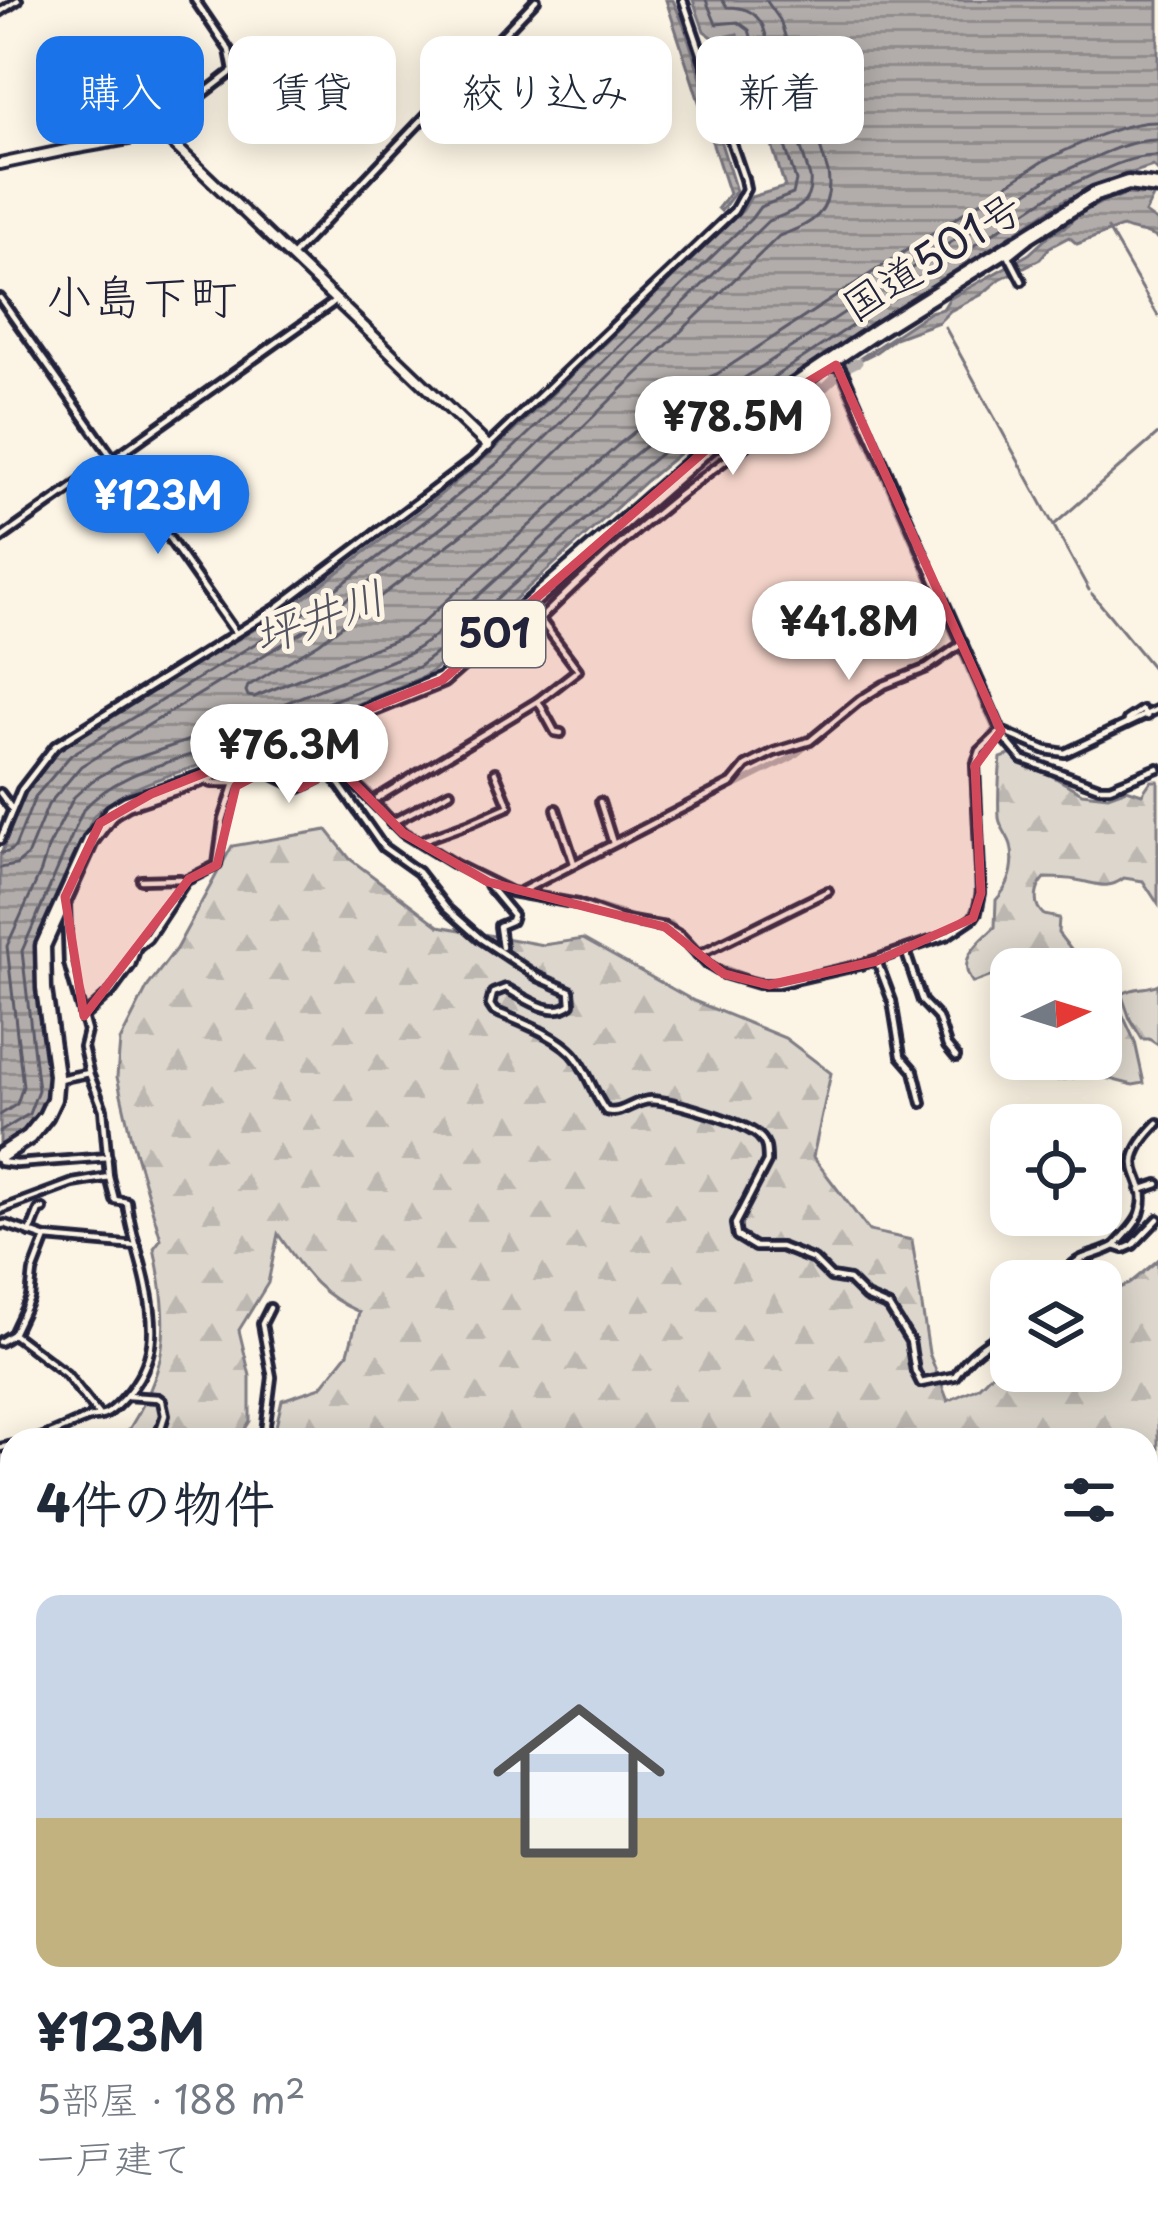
<!DOCTYPE html>
<html lang="ja">
<head>
<meta charset="utf-8">
<style>
  body { margin:0; font-family:"Playpen Sans","Klee One",sans-serif; background:#f6f6f7; color:#1f2937; height:100vh; display:flex; flex-direction:column; font-size:45px; white-space:nowrap }
  * { box-sizing:border-box; margin:0 }
  p { font-size:39px; color:#747a83 }
  .icon { flex:none; width:66px; height:66px; fill:none; stroke:currentColor; stroke-width:2; stroke-linecap:round; stroke-linejoin:round }
  .map { position:relative; flex:1; overflow:hidden }
  .details { position:absolute; left:0px; top:1428px; width:1158px; height:804px; display:flex; flex-direction:column; background:#fff; border-radius:36px 36px 0 0; box-shadow:0 6px 30px #0003 }
  .details>* { flex:none }
  .banner { position:absolute; left:36px; top:36px; width:1086px; height:108px; display:flex; gap:24px }
  .needle { width:78px; rotate:86deg }
  .buttons { position:absolute; left:990px; top:948px; display:grid; gap:24px }
  .buttons a { display:grid; place-items:center; width:132px; height:132px; border-radius:24px; background:#fff; box-shadow:0 6px 30px #0003; font-size:60px }
  .price { position:absolute; translate:-50% -102px; padding:0 27px; border-radius:42px; background:#fff; color:#222; font-size:39px; line-height:78px; filter:drop-shadow(0 3px 6px #0008) }
  .price::after { content:''; position:absolute; left:50%; top:72px; width:36px; height:27px; margin-left:-18px; background:inherit; clip-path:polygon(0 0,100% 0,50% 100%) }
  .price.on { background:#1a73e8; color:#fff }
  ul { padding:0; list-style:none }
  li { display:grid; align-content:center; gap:24px; height:636px; padding:0 36px }
  li span { display:grid; place-items:center; height:372px; border-radius:24px; color:#555 }
  li>.icon { margin-inline-start:auto }
  span .icon { width:216px; height:216px; fill:#fffc; stroke-width:1 }
  li b { font-size:51px }
  h2 { display:flex; justify-content:space-between; align-items:center; height:144px; padding:0 36px; font-size:51px }
  .pill { padding:0 42px; border-radius:24px; background:#fff; box-shadow:0 6px 30px #0003; font-size:42px; line-height:108px }
  .pill.on { background:#1a73e8; color:#fff }
  .map>svg:first-child { display:block }
  .forest { fill:url(#forest-firs); stroke:#7f7c84; stroke-width:3 }
  .water { fill:url(#water-rules); stroke:#78757e; stroke-width:3 }
  .lines { fill:none; stroke-linecap:round; stroke-linejoin:round }
  .shore { stroke:#5c5a68; stroke-width:3 }
  .stream { stroke:#78757e; stroke-width:3 }
  .canal { stroke:#b2adab; stroke-width:6 }
  .river { stroke:#b2adab; stroke-width:9 }
  .street-casing { stroke:#22223b; stroke-width:14 }
  .secondary-casing { stroke:#22223b; stroke-width:16 }
  .highway-casing { stroke:#22223b; stroke-width:21 }
  .street { stroke:#fcf5e5; stroke-width:4.5 }
  .secondary { stroke:#fcf5e5; stroke-width:8 }
  .highway { stroke:#fcf5e5; stroke-width:12 }
  .marked { fill:#d1495b; fill-opacity:0.2; stroke:#d1495b; stroke-width:9; stroke-linejoin:round }
  .labels { text-anchor:middle; stroke-width:10; stroke-linejoin:round; paint-order:stroke }
  .shield { fill:#fcf5e5; stroke:#63616e; stroke-width:3 }
  .shield-label { font-size:39px; font-weight:bold; fill:#22223b }
  .street-label { font-size:42px; fill:#22223b; stroke:#fcf5e5 }
  .water-label { font-size:45px; font-style:italic; fill:#545362; stroke:#fcf5e5 }
  .quarter-label { font-size:48px; fill:#22223b; stroke:#fcf5e5 }
</style>
</head>
<body>
<div class="map">
<svg width="1158" height="2232" viewBox="0 0 1158 2232">
  <defs>
    <pattern id="forest-firs" width="22" height="20" patternUnits="userSpaceOnUse" patternTransform="scale(3)"><rect width="22" height="20" fill="#dcd6cc"/><path d="M5 1l3.5 6h-7zM16 11l3.5 6h-7z" fill="#bcb7b0"/></pattern>
    <pattern id="water-rules" width="6" height="5" patternUnits="userSpaceOnUse" patternTransform="scale(3)"><rect width="6" height="5" fill="#b2adab"/><path d="M0 2.5h6" fill="none" stroke="#908c8c"/></pattern>
  </defs>
  <rect width="100%" height="100%" fill="#fcf5e5"/>
  <filter id="ink" filterUnits="userSpaceOnUse"><feTurbulence type="fractalNoise" baseFrequency=".00833" numOctaves="2"/><feDisplacementMap in="SourceGraphic" scale="24" xChannelSelector="R" yChannelSelector="G"/><feConvolveMatrix kernelMatrix="1 2 1 2 8 2 1 2 1" color-interpolation-filters="sRGB"/></filter>
  <g filter="url(#ink)">
    <g class="forest">
      <path d="M1012 754 1029 768 1045 772 1082 793 1108 796 1127 789 1142 794 1151 781H1158V904L1143 881 1124 878C1107 891 1096 883 1076 880 1066 878 1055 878 1045 878 1035 889 1032 905 1044 915L1059 918 1058 933 1072 951 1061 960 1066 969H1050V965L1043 962 1034 965 1033 969H1011L973 983C955 960 978 943 995 927L996 900C1010 885 1016 867 1011 845 1008 835 1001 829 999 818 998 799 999 777 1001 758Z"/>
      <path d="M327 830 350 859 439 926 543 945 583 939 694 1001 785 1038 831 1073 813 1157 869 1231 912 1240 929 1353 948 1401 978 1387 996 1369 1011 1365V1371H1101V1295L1129 1284 1158 1260V1528L1146 1546V1440H273L282 1400 321 1387 348 1353 359 1312C316 1293 304 1271 278 1234L268 1283 239 1330 250 1376V1421L238 1440H122C169 1371 171 1328 154 1248L161 1239 131 1138 117 1077 120 1041 148 986 176 949 232 846Z"/>
      <path d="M1101 975 1106 984 1111 986 1116 975 1119 976 1115 988 1116 1000 1135 1042 1144 1083 1133 1085 1094 1075 1058 1080 1056 1059H1101Z"/>
      <path d="M1158 984V1045L1149 1039H1142L1130 1019 1122 996 1124 993C1137 986 1147 990 1158 984Z"/>
      <path d="M0 1452 12 1453V1633L0 1634Z"/>
      <path d="M1158 1769V2232H841L838 2220H1146V1778Z"/>
    </g>
    <g class="water">
      <path d="M666 0H673L686 31 736 191 721 211 718 208 729 194Z"/>
      <path d="M693 0H1158V171L1153 166 1106 181 1085 194 1066 199 726 422 721 419 646 481 449 659 423 677C356 704 290 733 222 758 177 774 131 782 94 815L34 952 51 1091 40 1120 23 1134 0 1146V857L25 790 63 745 292 607 429 504 491 453 743 210 751 197 785 187 737 34 715 39 704 31Z"/>
      <path d="M1150 191 1154 195 1145 213 1158 222V239C1142 229 1138 234 1122 227L1077 244 1069 237 1050 247 1040 259 1000 279 981 295 950 311 939 322 895 338 876 352 850 365 930 312 943 309 949 299 1029 254 1050 235 1068 225 1076 216 1114 196 1118 198 1127 194 1140 195Z"/>
    </g>
    <g class="lines">
      <g class="shore">
        <path d="M766 0 780 20 828 172C834 213 812 224 779 236L520 488 456 539 319 643 248 686 246 691 248 696 254 697 402 637 421 624 617 446 693 384 717 374 1043 161C1076 146 1121 121 1158 122"/>
        <path d="M0 853 8 852 15 847 35 797 71 755 299 617 436 513 500 461 751 219 760 207 793 194 796 181 749 30 738 22 716 24 706 0"/>
        <path d="M0 868 16 865 27 856 48 805 81 766 307 629 445 525 508 474 768 221C792 212 813 207 810 177L763 26C755 11 744 7 727 7L722 0"/>
        <path d="M0 1115 17 1104 23 1086 7 946 41 871 48 848 74 797 92 781 122 763 213 732 410 653 432 638 628 460 704 399 723 392 1052 176C1084 164 1123 139 1158 140"/>
        <path d="M0 1132 29 1114 38 1090 22 951 83 810C119 769 177 762 226 743 290 718 354 692 418 667L442 649 638 472 713 411 728 407 1060 189C1090 178 1126 154 1158 156"/>
      </g>
      <g class="stream">
        <path d="M1108 229 1158 316"/>
        <path d="M945 327 1089 590"/>
        <path d="M1055 524 1158 434"/>
        <path d="M1092 594 1158 674"/>
        <path d="M1146 1652 1158 1645"/>
        <path d="M1146 1758 1158 1759"/>
        <path d="M762 2232 770 2220"/>
      </g>
      <g class="canal">
        <path d="M854 707 882 689 919 676 952 653"/>
        <path d="M611 848 793 757 835 723"/>
      </g>
      <g class="river">
        <path d="M840 375 996 729 974 759V796"/>
        <path d="M563 588 622 535 641 523 660 503 680 490 716 455 797 399 817 387H825L844 369 858 362"/>
        <path d="M1010 737 1043 751 1068 755 1158 712"/>
        <path d="M346 772 373 796"/>
        <path d="M377 800 397 825 472 872"/>
        <path d="M553 898 586 904 641 921 670 925 712 965 749 979 771 983"/>
        <path d="M968 920C981 905 978 880 978 861"/>
        <path d="M816 973 876 958"/>
      </g>
      <defs>
        <g id="street">
          <path d="M0 12 18 0"/>
          <path d="M160 133 162 126 233 71 229 50 195 0"/>
          <path d="M291 257 536 0"/>
          <path d="M1022 281 1009 256 1029 240"/>
          <path d="M0 298 235 632"/>
          <path d="M834 366 840 367 844 374 1001 731 1046 750 1065 753 1158 709"/>
          <path d="M0 539 337 300"/>
          <path d="M538 701 555 732 561 733"/>
          <path d="M1127 720 1142 710 1147 716"/>
          <path d="M1000 733 1022 759 1099 787H1110L1158 768"/>
          <path d="M308 740 383 847 418 872 446 908 481 939 538 977 570 991 571 1004C552 1019 525 998 506 988L493 993 490 1005 494 1011C518 1021 563 1037 578 1060 589 1076 594 1095 606 1111 624 1115 633 1100 651 1100 672 1101 744 1122 759 1136 767 1143 767 1151 767 1162L735 1224 737 1236 755 1247H781L814 1260 831 1277 849 1280 866 1297 889 1307 910 1341 915 1371 921 1383 955 1376C969 1353 988 1342 1011 1328"/>
          <path d="M204 780 212 783H235L258 774H271L300 788 337 770 343 772 403 833 454 864 511 892 578 904 620 919 665 927 681 936 707 964 724 974 758 984H777L860 965 948 935 973 918 977 912 981 893 975 766 980 751 1001 731"/>
          <path d="M0 793 12 809"/>
          <path d="M378 798 538 701 578 670 540 619C619 540 704 472 797 410"/>
          <path d="M600 802 613 843"/>
          <path d="M556 809 574 863"/>
          <path d="M391 823 450 792"/>
          <path d="M0 840 21 790 55 746 275 609 474 459 734 211 746 189 744 179 683 0"/>
          <path d="M420 841 470 823 509 806 495 772"/>
          <path d="M185 881 217 865 223 820 235 783"/>
          <path d="M488 882V885L513 915 511 921 499 926 502 947"/>
          <path d="M518 893 732 783 746 766 774 752 810 741 860 700 884 685 927 668 963 643"/>
          <path d="M905 950 922 1001 938 1018 947 1046 956 1057"/>
          <path d="M698 955 828 891"/>
          <path d="M877 961 892 1001 901 1056 914 1071 922 1103"/>
          <path d="M84 1016 112 991 131 965 137 947 148 938 185 882 180 879 141 880"/>
          <path d="M59 1079 89 1073"/>
          <path d="M0 1162 16 1164 108 1157"/>
          <path d="M1140 1190 1158 1184"/>
          <path d="M0 1210 73 1183 109 1177"/>
          <path d="M0 1225 5 1224 46 1238 137 1246"/>
          <path d="M30 1233 39 1210 43 1209"/>
          <path d="M46 1238 33 1272 30 1298 13 1334 66 1374 98 1414"/>
          <path d="M1115 1246C1123 1237 1136 1225 1140 1214 1154 1173 1108 1173 1158 1123"/>
          <path d="M1059 1281C1078 1252 1088 1260 1115 1246L1124 1249 1133 1245 1158 1219"/>
          <path d="M0 1342 13 1334"/>
          <path d="M126 1396 158 1398 162 1401 165 1415 157 1440"/>
          <path d="M34 1440C52 1435 68 1426 86 1419 91 1417 98 1417 104 1415 112 1412 119 1403 125 1397 157 1361 156 1328 146 1283 140 1255 130 1230 127 1202L115 1200 109 1177 103 1109 89 1073 83 1047 87 1031 68 963 66 904"/>
          <path d="M264 1440 272 1377 262 1324 270 1308"/>
          <path d="M0 1448 12 1445"/>
          <path d="M0 1674 12 1671"/>
          <path d="M1146 1715 1158 1700"/>
          <path d="M1146 1728 1158 1746 1155 1763"/>
          <path d="M0 1794 12 1789"/>
          <path d="M0 1903 12 1896"/>
          <path d="M0 1934 12 1946"/>
          <path d="M0 2027 12 2043"/>
          <path d="M0 2097H12"/>
          <path d="M0 2185H12"/>
          <path d="M132 2220 145 2232"/>
          <path d="M142 2220 154 2232"/>
          <path d="M233 2220 244 2230"/>
          <path d="M38 2232 39 2220"/>
          <path d="M757 2232 764 2220"/>
        </g>
        <g id="secondary">
          <path d="M0 164 66 150 162 133 488 446"/>
          <path d="M343 2220 352 2232"/>
        </g>
        <g id="highway">
          <path d="M0 1156 29 1137 46 1116 54 1099 56 1075 44 989 43 946 91 840 112 812 127 803 200 779 442 680 731 428 879 329 1095 194 1128 183 1158 187"/>
          <path d="M0 1850 12 1879"/>
          <path d="M0 1955 12 1948"/>
        </g>
      </defs>
      <use href="#street" class="street-casing"/>
      <use href="#secondary" class="secondary-casing"/>
      <use href="#highway" class="highway-casing"/>
      <use href="#street" class="street"/>
      <use href="#secondary" class="secondary"/>
      <use href="#highway" class="highway"/>
    </g>
  </g>
  <path class="marked" d="M836 365 1001 731 975 766 981 893 973 918 877 961 769 985 724 974 665 927 488 882 403 833 338 767 300 788 264 771 236 786 217 865 189 879 84 1016 65 897 100 823 151 794 442 680 731 428Z"/>
  <g class="labels">
    <rect class="shield" x="443" y="601" width="102" height="66" rx="9"/>
    <g class="shield-label">
      <text x="494" y="648">501</text>
    </g>
    <g class="street-label">
      <text transform="translate(932 257) rotate(-32)" y="15">国道501号</text>
    </g>
    <g class="water-label">
      <text transform="translate(319 617) rotate(-19)" y="16">坪井川</text>
    </g>
    <g class="quarter-label">
      <text x="141" y="314">小島下町</text>
    </g>
  </g>
</svg>
<div class="buttons">
<a><svg class="needle" viewBox="-14 -14 28 28"><path d="M0-13l5 13h-10z" fill="#e53935"/><path d="M0 13l5-13h-10z" fill="#747a83"/></svg></a>
<a><svg class="icon" aria-label="locate" viewBox="0 0 24 24"><circle cx="12" cy="12" r="6"/><path d="M12 2v4M12 18v4M2 12h4M18 12h4"/></svg></a>
<a><svg class="icon" aria-label="layers" viewBox="0 0 24 24"><path d="M12 4l9 5-9 5-9-5zM3 14l9 5 9-5"/></svg></a>
</div>
<b class="price" style="left:733px;top:478px">¥78.5M</b>
<b class="price on" style="left:158px;top:557px">¥123M</b>
<b class="price" style="left:849px;top:683px">¥41.8M</b>
<b class="price" style="left:289px;top:806px">¥76.3M</b>
<div class="banner">
<a class="pill on">購入</a>
<a class="pill">賃貸</a>
<a class="pill">絞り込み</a>
<a class="pill">新着</a>
</div>
<section class="details">
<h2>4件の物件<svg class="icon" aria-label="filters" viewBox="0 0 24 24"><path d="M4 7h16M4 17h16"/><circle cx="9" cy="7" r="2"/><circle cx="15" cy="17" r="2"/></svg></h2>
<ul>
<li><span style="background:linear-gradient(#c9d6e8 60%,#c2b280 0)"><svg class="icon" aria-label="home" viewBox="0 0 24 24"><path d="M3 11l9-7 9 7M6 9v11h12V9"/></svg></span><div><b>¥123M</b><p>5部屋 · 188 m²</p><p>一戸建て</p></div></li>
</ul>
</section>
</div>
</body>
</html>
